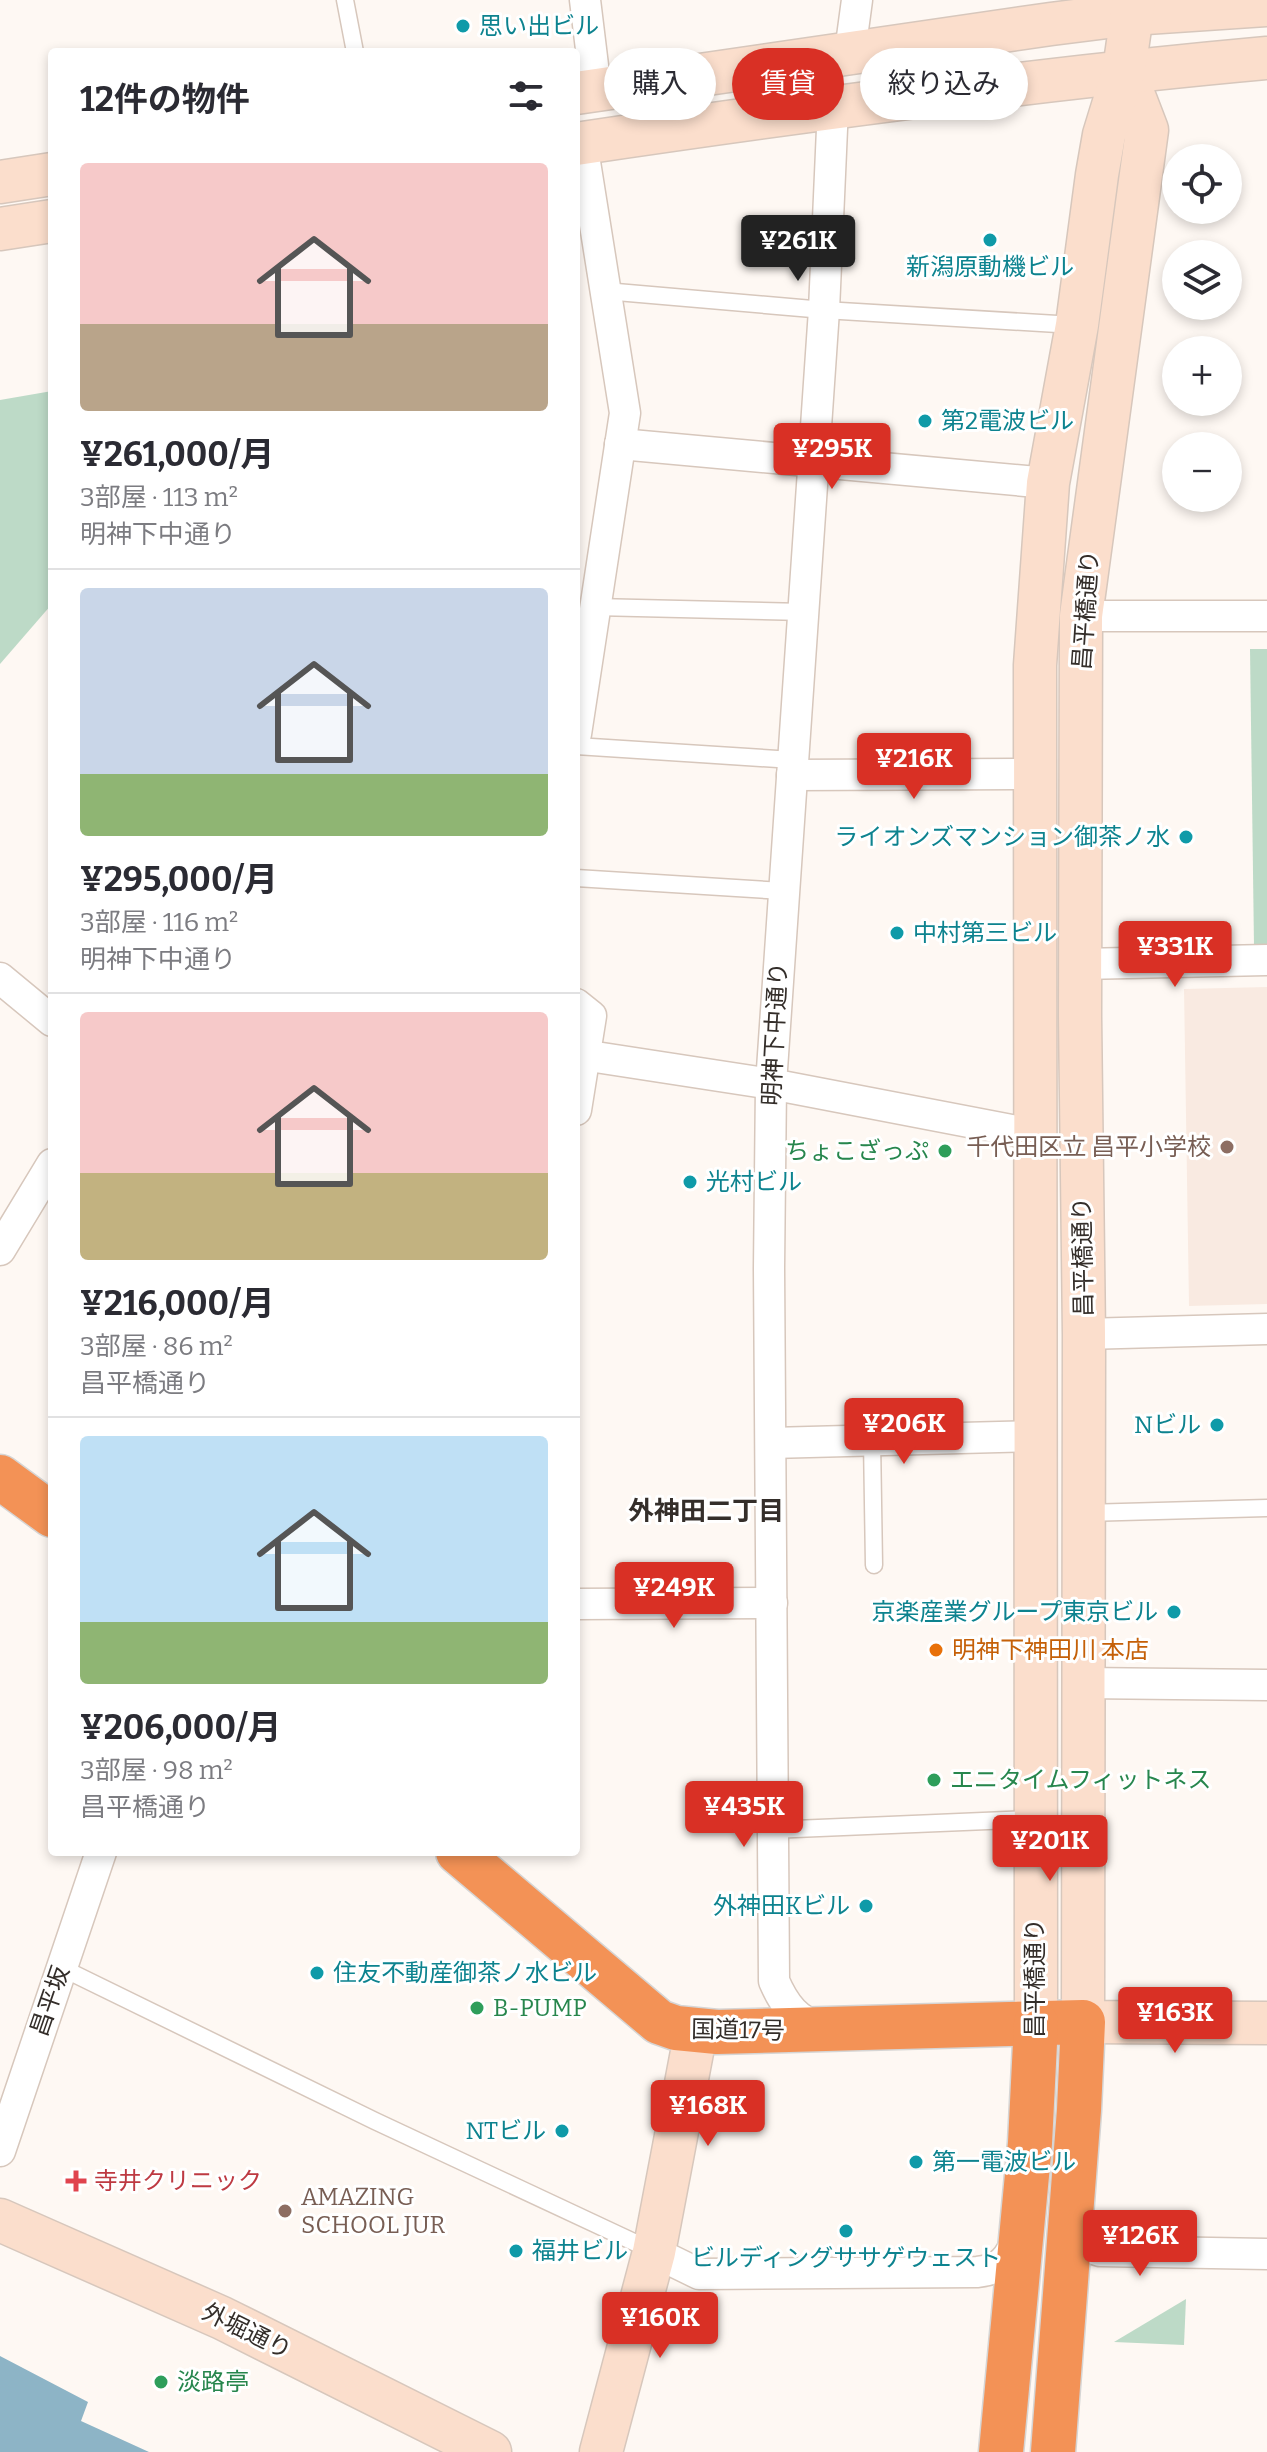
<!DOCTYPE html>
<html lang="ja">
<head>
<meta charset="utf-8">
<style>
  body { margin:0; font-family:Bitter,"Noto Sans JP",serif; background:#f2f2f3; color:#2b2b33; height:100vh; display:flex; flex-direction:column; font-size:30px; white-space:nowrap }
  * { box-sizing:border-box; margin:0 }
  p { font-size:26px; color:#7c7c81 }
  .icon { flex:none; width:44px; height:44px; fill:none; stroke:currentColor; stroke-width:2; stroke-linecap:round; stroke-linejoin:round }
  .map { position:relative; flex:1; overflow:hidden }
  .sheet { position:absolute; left:48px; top:48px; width:532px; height:1808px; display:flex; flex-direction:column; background:#fff; border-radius:8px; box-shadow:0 4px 12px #0003 }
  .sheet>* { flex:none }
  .top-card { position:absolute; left:604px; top:48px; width:542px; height:72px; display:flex; gap:16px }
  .buttons { position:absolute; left:1162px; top:144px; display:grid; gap:16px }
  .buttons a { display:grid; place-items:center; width:80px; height:80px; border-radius:50%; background:#fff; box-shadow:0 4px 12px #0003; font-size:40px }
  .price { position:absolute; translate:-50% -68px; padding:0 18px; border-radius:8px; background:#d93025; color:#fff; font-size:26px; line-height:52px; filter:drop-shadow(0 2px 4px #0008) }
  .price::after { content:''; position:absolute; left:50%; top:48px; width:24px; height:18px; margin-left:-12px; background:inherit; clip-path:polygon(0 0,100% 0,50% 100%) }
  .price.active { background:#222; color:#fff }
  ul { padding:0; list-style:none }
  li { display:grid; align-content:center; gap:16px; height:424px; padding:0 32px }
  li+li { border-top:2px solid #e1e1e2 }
  li span { display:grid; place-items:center; height:248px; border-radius:8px; color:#555 }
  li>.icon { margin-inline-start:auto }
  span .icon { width:144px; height:144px; fill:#fffc; stroke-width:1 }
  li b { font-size:34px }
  h2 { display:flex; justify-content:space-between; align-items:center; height:96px; padding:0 32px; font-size:34px }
  .pill { padding:0 28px; border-radius:36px; background:#fff; box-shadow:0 4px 12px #0003; font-size:28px; line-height:72px }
  .pill.active { background:#d93025; color:#fff }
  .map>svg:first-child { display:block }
  .built { fill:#f9eae1 }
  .green { fill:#bddac7 }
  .water { fill:#8db4c6 }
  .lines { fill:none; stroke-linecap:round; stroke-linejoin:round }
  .lane-casing { stroke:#d7c7bc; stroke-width:19 }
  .street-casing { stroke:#d7c7bc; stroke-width:33 }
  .secondary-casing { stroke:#d7c7bc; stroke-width:45 }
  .highway-casing { stroke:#d6d5d4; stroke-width:47 }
  .lane { stroke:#fff; stroke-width:16 }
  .street { stroke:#fff; stroke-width:30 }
  .secondary { stroke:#fbdecc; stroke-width:42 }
  .highway { stroke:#f39256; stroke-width:44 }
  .culture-dot { fill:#0f9aa8; stroke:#fff; stroke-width:3 }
  .education-dot { fill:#8d6e63; stroke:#fff; stroke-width:3 }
  .leisure-dot { fill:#2e9e5b; stroke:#fff; stroke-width:3 }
  .food-dot { fill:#e8710a; stroke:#fff; stroke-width:3 }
  .health-dot { fill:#e0444e; stroke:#fff; stroke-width:3 }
  .labels { text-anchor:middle; stroke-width:6; stroke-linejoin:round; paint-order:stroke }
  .culture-label { font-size:24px; fill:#0d838f; stroke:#fff; text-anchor:start }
  .street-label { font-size:24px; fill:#342e2a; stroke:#fff }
  .education-label { font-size:24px; fill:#785e54; stroke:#fff; text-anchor:end }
  .leisure-label { font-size:24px; fill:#27864d; stroke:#fff; text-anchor:start }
  .food-label { font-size:24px; fill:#c56008; stroke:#fff; text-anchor:start }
  .health-label { font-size:24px; fill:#be3a42; stroke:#fff; text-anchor:start }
  .neighbourhood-label { font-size:26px; font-weight:bold; fill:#342e2a; stroke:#fff }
</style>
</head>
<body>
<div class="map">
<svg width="1267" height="2452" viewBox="0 0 1267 2452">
  <rect width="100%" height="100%" fill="#fef8f3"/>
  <path class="built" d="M1267 987V1304L1189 1306 1184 989Z"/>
  <g class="green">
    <path d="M52 391V604L0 664V400Z"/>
    <path d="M1250 649H1267V945L1254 946Z"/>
    <path d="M1186 2299 1184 2345 1114 2342Z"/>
  </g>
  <path class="water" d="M0 2356 88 2402 81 2421 149 2452H0Z"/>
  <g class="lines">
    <defs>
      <g id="lane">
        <path d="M345 0 355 52"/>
        <path d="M605 291 824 310 1074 325"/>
        <path d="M595 607 804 612"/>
        <path d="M576 746 793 760"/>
        <path d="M576 878 783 891"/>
        <path d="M872 1440 874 1565"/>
        <path d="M1085 1513 1267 1508"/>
        <path d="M771 1830 1033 1819"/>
        <path d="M62 1968 375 2121 653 2251"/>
      </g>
      <g id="street">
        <path d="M585 0 596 90"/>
        <path d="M850 52 857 0"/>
        <path d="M620 444 1048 483"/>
        <path d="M1081 616H1267"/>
        <path d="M576 734 625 413 582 143"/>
        <path d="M792 775 1036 774"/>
        <path d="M1081 964 1267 960"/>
        <path d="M0 978 52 1021"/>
        <path d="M576 1004 591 1016 576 1110"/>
        <path d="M576 1054 771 1084 1037 1135"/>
        <path d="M0 1250 52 1164"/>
        <path d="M1084 1334 1267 1329"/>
        <path d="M771 1443 1035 1436"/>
        <path d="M576 1604 772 1603"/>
        <path d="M1083 1683 1267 1685"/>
        <path d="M823 2028C797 2023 784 2004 774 1981L769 1268 771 1084 824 310 833 106"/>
        <path d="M0 2151 101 1852"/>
        <path d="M1072 2217C1076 2238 1077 2245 1100 2251L1267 2254"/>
        <path d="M654 2252 699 2274 977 2272C1000 2270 1010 2259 1017 2238"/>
      </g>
      <g id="secondary">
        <path d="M1124 70 1147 130 1081 616 1080 1016 1084 1334 1083 2022 1267 2023"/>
        <path d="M576 93 1051 24 1131 14 1267 5"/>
        <path d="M576 144C806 110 1035 79 1267 58"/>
        <path d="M0 182 52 174"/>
        <path d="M0 229 52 221"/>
        <path d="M1036 2023 1035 665 1048 483 1077 325 1097 175 1104 135 1124 70 1134 0"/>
        <path d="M0 2220 222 2318 490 2452"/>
        <path d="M601 2452 654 2252 696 2031"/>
      </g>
      <g id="highway">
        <path d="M0 1477 52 1515"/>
        <path d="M458 1852 659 2022 676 2028 717 2032 1083 2022 1079 2110 1053 2452"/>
        <path d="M1001 2452 1030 2143 1036 2023"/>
      </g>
    </defs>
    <use href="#lane" class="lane-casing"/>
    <use href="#street" class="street-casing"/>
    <use href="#secondary" class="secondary-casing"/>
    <use href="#highway" class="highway-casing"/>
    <use href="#lane" class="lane"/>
    <use href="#street" class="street"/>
    <use href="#secondary" class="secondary"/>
    <use href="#highway" class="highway"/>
  </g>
  <g class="culture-dot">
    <circle cx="463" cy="26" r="8"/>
    <circle cx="990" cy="240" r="8"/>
    <circle cx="925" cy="421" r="8"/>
    <circle cx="1186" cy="837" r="8"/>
    <circle cx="897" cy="933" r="8"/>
    <circle cx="690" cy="1182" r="8"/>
    <circle cx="1217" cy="1425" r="8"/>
    <circle cx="1174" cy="1612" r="8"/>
    <circle cx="866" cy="1906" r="8"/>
    <circle cx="317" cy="1973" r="8"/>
    <circle cx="562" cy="2131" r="8"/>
    <circle cx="916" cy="2162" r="8"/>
    <circle cx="846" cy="2231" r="8"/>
    <circle cx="516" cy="2251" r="8"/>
  </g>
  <g class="education-dot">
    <circle cx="1227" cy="1147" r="8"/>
    <circle cx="285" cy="2211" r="8"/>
  </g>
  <g class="leisure-dot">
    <circle cx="945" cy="1151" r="8"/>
    <circle cx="934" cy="1780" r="8"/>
    <circle cx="477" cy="2008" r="8"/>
    <circle cx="161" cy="2382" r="8"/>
  </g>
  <circle class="food-dot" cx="936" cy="1650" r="8"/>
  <path class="health-dot" d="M72 2169h8v8h8v8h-8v8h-8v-8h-8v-8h8z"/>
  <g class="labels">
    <g class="culture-label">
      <text x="479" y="34">思い出ビル</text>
      <text x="990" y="275" text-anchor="middle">新潟原動機ビル</text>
      <text x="941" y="429">第2電波ビル</text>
      <text x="1170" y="845" text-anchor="end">ライオンズマンション御茶ノ水</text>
      <text x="913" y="941">中村第三ビル</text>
      <text x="706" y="1190">光村ビル</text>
      <text x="1201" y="1433" text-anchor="end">Nビル</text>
      <text x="1158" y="1620" text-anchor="end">京楽産業グループ東京ビル</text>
      <text x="850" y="1914" text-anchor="end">外神田Kビル</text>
      <text x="333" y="1981">住友不動産御茶ノ水ビル</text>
      <text x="546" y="2139" text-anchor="end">NTビル</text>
      <text x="932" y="2170">第一電波ビル</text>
      <text x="532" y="2259">福井ビル</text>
      <text x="846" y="2266" text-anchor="middle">ビルディングササゲウェスト</text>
    </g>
    <g class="street-label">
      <text transform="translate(1086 610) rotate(-86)" y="8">昌平橋通り</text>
      <text transform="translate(775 1034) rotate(-87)" y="8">明神下中通り</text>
      <text transform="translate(1083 1257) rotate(-91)" y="8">昌平橋通り</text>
      <text transform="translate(1035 1978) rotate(-90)" y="8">昌平橋通り</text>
      <text transform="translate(50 2001) rotate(-71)" y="8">昌平坂</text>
      <text transform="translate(738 2030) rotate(1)" y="8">国道17号</text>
      <text transform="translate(247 2331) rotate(26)" y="8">外堀通り</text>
    </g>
    <g class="education-label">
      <text x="1211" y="1155">千代田区立 昌平小学校</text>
      <text x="301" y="2205" text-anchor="start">AMAZING<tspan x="301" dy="28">SCHOOL JUR</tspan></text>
    </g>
    <g class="leisure-label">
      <text x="929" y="1159" text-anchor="end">ちょこざっぷ</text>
      <text x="950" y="1788">エニタイムフィットネス</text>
      <text x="493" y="2016">B-PUMP</text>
      <text x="177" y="2390">淡路亭</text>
    </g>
    <g class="food-label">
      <text x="952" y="1658">明神下神田川 本店</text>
    </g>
    <g class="health-label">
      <text x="94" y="2189">寺井クリニック</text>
    </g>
    <g class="neighbourhood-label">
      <text x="706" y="1520">外神田二丁目</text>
    </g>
  </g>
</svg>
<div class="buttons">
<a><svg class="icon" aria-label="locate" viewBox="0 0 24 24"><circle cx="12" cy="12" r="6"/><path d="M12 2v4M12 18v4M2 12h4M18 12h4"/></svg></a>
<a><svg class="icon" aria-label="layers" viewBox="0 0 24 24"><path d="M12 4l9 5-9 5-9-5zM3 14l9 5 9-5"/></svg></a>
<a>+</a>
<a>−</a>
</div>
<b class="price active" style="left:798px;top:283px">¥261K</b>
<b class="price" style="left:832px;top:491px">¥295K</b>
<b class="price" style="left:914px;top:801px">¥216K</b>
<b class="price" style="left:1175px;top:989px">¥331K</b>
<b class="price" style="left:904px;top:1466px">¥206K</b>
<b class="price" style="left:674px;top:1630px">¥249K</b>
<b class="price" style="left:744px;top:1849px">¥435K</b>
<b class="price" style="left:1050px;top:1883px">¥201K</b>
<b class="price" style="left:1175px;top:2055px">¥163K</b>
<b class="price" style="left:708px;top:2148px">¥168K</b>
<b class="price" style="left:1140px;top:2278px">¥126K</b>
<b class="price" style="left:660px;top:2360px">¥160K</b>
<div class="top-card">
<a class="pill">購入</a>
<a class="pill active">賃貸</a>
<a class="pill">絞り込み</a>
</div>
<section class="sheet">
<h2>12件の物件<svg class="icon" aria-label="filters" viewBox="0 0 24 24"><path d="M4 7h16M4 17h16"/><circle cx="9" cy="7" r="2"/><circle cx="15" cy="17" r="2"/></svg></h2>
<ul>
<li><span style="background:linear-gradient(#f6c9c9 65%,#b9a48a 0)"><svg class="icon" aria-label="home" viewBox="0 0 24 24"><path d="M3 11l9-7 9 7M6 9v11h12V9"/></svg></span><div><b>¥261,000/月</b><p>3部屋 · 113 m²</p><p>明神下中通り</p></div></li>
<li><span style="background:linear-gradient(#c9d6e8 75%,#8fb573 0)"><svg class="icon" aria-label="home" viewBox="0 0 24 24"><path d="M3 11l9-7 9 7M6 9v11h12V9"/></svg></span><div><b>¥295,000/月</b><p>3部屋 · 116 m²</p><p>明神下中通り</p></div></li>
<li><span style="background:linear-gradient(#f6c9c9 65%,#c2b280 0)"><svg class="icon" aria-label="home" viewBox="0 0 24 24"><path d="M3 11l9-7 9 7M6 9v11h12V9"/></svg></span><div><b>¥216,000/月</b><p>3部屋 · 86 m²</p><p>昌平橋通り</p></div></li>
<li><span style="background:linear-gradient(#bfe0f5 75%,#8fb573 0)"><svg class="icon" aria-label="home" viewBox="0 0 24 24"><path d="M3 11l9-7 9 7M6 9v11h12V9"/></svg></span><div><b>¥206,000/月</b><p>3部屋 · 98 m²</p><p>昌平橋通り</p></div></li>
</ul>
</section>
</div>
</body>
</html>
